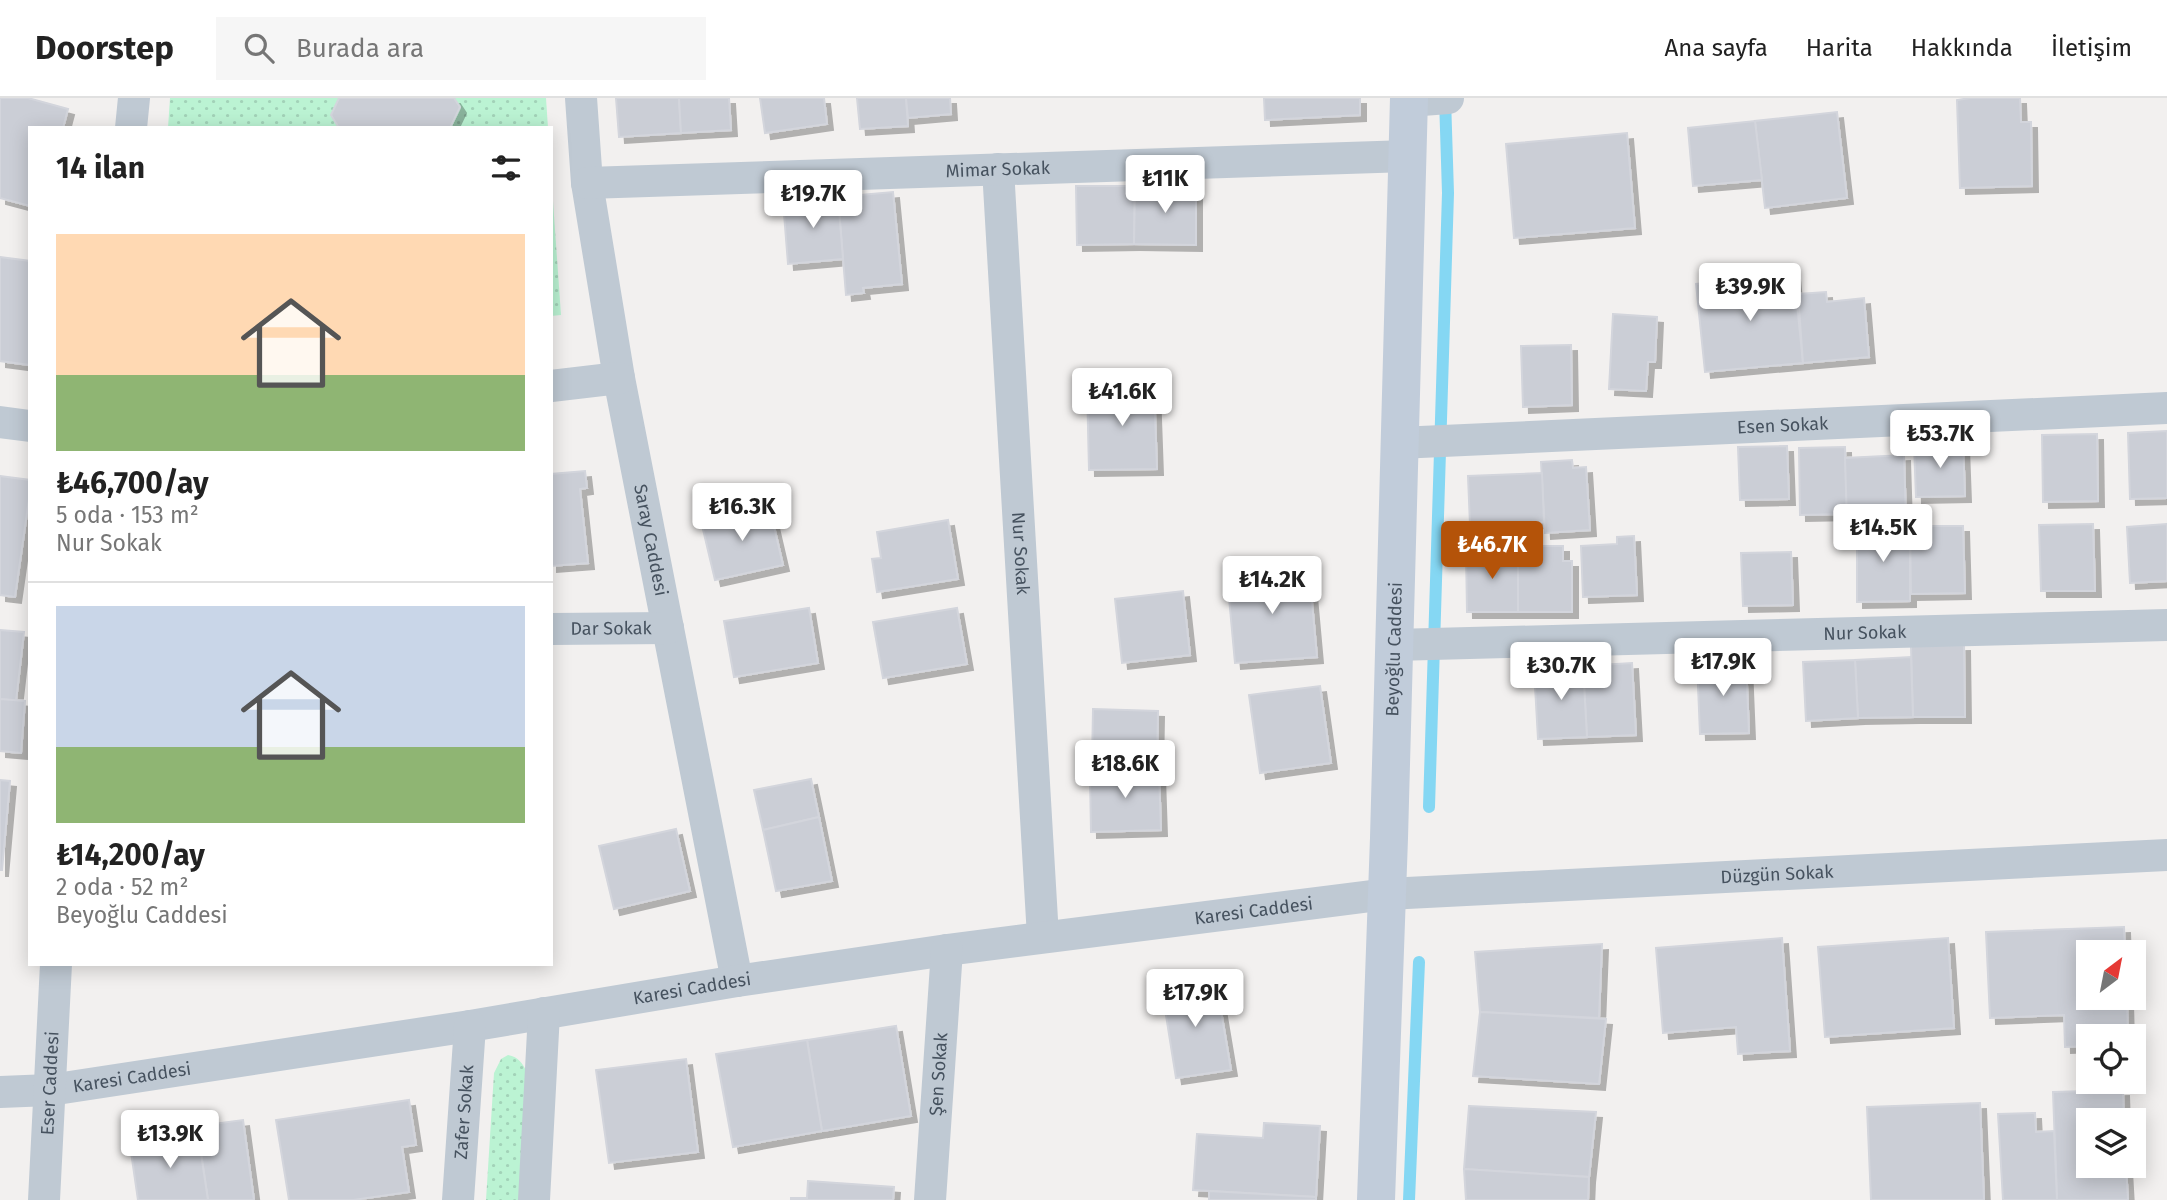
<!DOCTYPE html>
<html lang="tr">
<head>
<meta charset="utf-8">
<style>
  body { margin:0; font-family:"Fira Sans",sans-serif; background:#f6f6f6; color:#222; height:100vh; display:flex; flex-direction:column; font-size:26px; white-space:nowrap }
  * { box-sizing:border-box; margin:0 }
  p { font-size:23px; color:#767676 }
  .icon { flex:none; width:38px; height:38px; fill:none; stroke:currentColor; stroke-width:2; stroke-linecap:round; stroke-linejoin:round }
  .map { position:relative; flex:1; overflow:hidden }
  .drawer { position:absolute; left:28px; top:28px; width:525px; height:840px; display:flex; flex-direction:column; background:#fff; border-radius:0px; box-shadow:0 4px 18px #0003 }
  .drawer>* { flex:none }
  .needle { width:46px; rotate:32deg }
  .buttons { position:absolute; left:2076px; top:842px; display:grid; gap:14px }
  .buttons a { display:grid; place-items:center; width:70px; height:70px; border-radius:0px; background:#fff; box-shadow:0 4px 18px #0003; font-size:35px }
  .price { position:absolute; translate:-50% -60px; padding:0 16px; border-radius:7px; background:#fff; color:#222; font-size:23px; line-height:46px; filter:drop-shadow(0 2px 4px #0008) }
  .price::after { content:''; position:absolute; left:50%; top:42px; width:21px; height:16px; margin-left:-10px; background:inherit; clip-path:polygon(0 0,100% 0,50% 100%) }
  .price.active { background:#b45309; color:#fff }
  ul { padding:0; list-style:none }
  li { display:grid; align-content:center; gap:14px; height:371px; padding:0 28px }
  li+li { border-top:2px solid #e0e0e0 }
  li span { display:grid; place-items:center; height:217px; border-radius:0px; color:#555 }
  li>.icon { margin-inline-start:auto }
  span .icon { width:126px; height:126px; fill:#fffc; stroke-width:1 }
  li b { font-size:30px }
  h2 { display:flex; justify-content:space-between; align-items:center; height:84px; padding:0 28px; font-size:30px }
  header { display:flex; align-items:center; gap:42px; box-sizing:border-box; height:98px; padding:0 35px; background:#fff; border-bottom:2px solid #e0e0e0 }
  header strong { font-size:33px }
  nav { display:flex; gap:38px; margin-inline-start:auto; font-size:24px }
  .search { width:490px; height:63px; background:#f6f6f6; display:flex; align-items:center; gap:18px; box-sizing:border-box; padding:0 24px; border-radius:0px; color:#767676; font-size:26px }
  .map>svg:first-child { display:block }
  .grass { fill:url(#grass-dots) }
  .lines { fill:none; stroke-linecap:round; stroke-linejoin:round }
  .stream { stroke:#85d7f3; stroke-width:12 }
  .building { fill:#cbced6; stroke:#d3d5dc; stroke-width:2; filter:url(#shadow) }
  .minor { stroke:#bfc9d3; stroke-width:32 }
  .secondary { stroke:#c1ccda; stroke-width:38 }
  .labels { text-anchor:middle; stroke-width:6; stroke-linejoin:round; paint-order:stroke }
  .street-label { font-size:18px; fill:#46525f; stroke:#fff }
</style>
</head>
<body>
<header>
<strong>Doorstep</strong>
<div class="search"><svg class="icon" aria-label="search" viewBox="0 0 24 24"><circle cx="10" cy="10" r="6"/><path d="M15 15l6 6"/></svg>Burada ara</div>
<nav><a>Ana sayfa</a><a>Harita</a><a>Hakkında</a><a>İletişim</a></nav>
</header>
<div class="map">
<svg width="2167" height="1102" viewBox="0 0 2167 1102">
  <defs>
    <pattern id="grass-dots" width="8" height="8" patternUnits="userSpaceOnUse" patternTransform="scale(1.75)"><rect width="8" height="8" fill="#bbf3d3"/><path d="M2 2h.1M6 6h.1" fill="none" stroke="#a2d2b8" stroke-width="1.8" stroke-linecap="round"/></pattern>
    <filter id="shadow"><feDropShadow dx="6" dy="6" stdDeviation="0" flood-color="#0004"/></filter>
  </defs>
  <rect width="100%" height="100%" fill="#f2f0ef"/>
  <g class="grass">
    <path d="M170 0H546L548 30H168Z"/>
    <path d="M551 75 561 217 551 218Z"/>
    <path d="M508 957C519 959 522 965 527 974L519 1102H486L494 975 501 961Z"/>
  </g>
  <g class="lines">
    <g class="stream">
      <path d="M1429 709 1448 95 1445 0"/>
      <path d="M1409 1102 1419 864"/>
    </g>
  </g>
  <g class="building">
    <path d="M0 0H28L68 11 63 30H30V108L0 100Z"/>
    <path d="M339 0H454L460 9 450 30H339L331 17Z"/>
    <path d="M616 0H679L681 35 619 39Z"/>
    <path d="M679 0H729L731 32 681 35Z"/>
    <path d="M760 0H824L827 26 765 35Z"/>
    <path d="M857 0H906L908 28 860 31Z"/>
    <path d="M906 0H950L951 16 908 20Z"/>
    <path d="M1264 0H1360V17L1265 22Z"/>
    <path d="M1970 0H2020L2021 24H2031L2032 88 1960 90 1957 2Z"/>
    <path d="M1837 14 1847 100 1765 110 1755 23Z"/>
    <path d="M1755 23 1762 82 1693 88 1688 30Z"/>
    <path d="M1627 35 1635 130 1514 140 1506 46Z"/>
    <path d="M1076 88H1135L1134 146 1077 147Z"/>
    <path d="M1135 88H1196V147L1134 146Z"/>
    <path d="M893 94 902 186 863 190 864 195 846 197 838 99Z"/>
    <path d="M838 99 843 161 788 166 783 103Z"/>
    <path d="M0 159 30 163V267L0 263Z"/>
    <path d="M1794 176 1803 265 1705 274 1696 186Z"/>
    <path d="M1826 194 1827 204 1864 200 1869 259 1803 265 1798 196Z"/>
    <path d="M1613 216 1657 219 1655 264H1648L1646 293 1609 291Z"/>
    <path d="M1571 247 1572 307 1523 309 1521 248Z"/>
    <path d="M1154 287 1157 371 1089 372 1087 288Z"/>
    <path d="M2167 333V400L2130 401 2128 335Z"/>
    <path d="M2097 336 2098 403 2043 404 2042 337Z"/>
    <path d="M1963 345 1965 398 1916 399 1914 347Z"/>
    <path d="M1787 348 1789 401 1740 402 1738 349Z"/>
    <path d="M1845 349 1847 416 1800 417 1799 350Z"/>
    <path d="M1904 357 1906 421 1847 423 1845 360Z"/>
    <path d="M1572 362 1573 370 1586 369 1590 432 1545 435 1541 364Z"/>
    <path d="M585 373 587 390 580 391 588 465 551 468V376Z"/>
    <path d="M1542 375 1544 424 1470 427 1468 378Z"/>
    <path d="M0 378 30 382V394L15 499 0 497Z"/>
    <path d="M769 407 783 467 715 482 701 423Z"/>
    <path d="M948 422 958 481 877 494 872 461 881 460 877 434Z"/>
    <path d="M2093 426 2095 493H2041L2039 427Z"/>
    <path d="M2167 426V483L2130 485 2127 429Z"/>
    <path d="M1857 428H1910V503L1857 504Z"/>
    <path d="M1910 428H1963L1965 495 1911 496Z"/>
    <path d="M1634 438 1637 497 1583 499 1581 448 1617 446V439Z"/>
    <path d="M1518 440H1533L1534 448H1563V463H1572V514H1518Z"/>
    <path d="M1466 453H1518V514H1467Z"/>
    <path d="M1791 454 1793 507 1743 508 1741 455Z"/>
    <path d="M1309 471 1317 559 1235 565 1227 478Z"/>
    <path d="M1183 493 1190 557 1122 565 1115 501Z"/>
    <path d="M809 510 818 565 734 579 724 523Z"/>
    <path d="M957 510 967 566 883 580 873 524Z"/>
    <path d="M0 532 24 534 16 603 0 601Z"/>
    <path d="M1964 547 1965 619H1913L1911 548Z"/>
    <path d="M1911 559 1913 619 1858 620 1855 562Z"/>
    <path d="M1855 562 1858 620 1806 623 1803 564Z"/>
    <path d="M1746 563 1749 635 1700 636 1697 564Z"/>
    <path d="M1632 565 1636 637 1587 639 1583 568Z"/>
    <path d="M1583 568 1587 639 1538 641 1534 570Z"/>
    <path d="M1320 588 1331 665 1260 675 1249 597Z"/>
    <path d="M0 601 25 603 21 655 0 653Z"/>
    <path d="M1093 611 1158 613 1157 666 1092 665Z"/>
    <path d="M1103 665 1128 666V675L1159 674 1161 732 1091 734 1090 679H1104Z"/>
    <path d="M811 681 819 719 763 732 754 692Z"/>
    <path d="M0 682 10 683 2 772H0Z"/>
    <path d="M819 719 832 783 776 793 763 732Z"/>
    <path d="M676 731 690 793 614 811 599 748Z"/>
    <path d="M2124 829 2125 854H2088V900H2127L2128 938H2088V948L2065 949 2064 917 1990 920 1986 834Z"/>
    <path d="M1782 840 1790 953 1738 956 1736 929 1663 935 1656 850Z"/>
    <path d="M1948 840 1954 930 1825 939 1818 849Z"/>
    <path d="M1602 846 1599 920 1480 914 1475 854Z"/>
    <path d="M1194 880 1196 892 1217 889 1231 972 1176 980 1161 886Z"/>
    <path d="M1480 914 1606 921 1599 986 1473 978Z"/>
    <path d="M896 928 911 1018 822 1033 807 942Z"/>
    <path d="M807 942 822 1033 733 1049 716 956Z"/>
    <path d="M686 961 698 1054 609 1065 596 972Z"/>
    <path d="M2123 992 2124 1022H2088V1068H2126L2128 1102H2057L2053 994Z"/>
    <path d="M409 1002 416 1047 402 1049 409 1094 353 1102H289L276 1022Z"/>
    <path d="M1980 1005 1984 1102H1871L1867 1009Z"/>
    <path d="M1469 1008 1596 1014 1589 1079 1464 1071Z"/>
    <path d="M2035 1015 2036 1034 2054 1033 2057 1102H2003L1998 1016Z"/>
    <path d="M243 1022 254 1102H208L197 1028Z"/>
    <path d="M1264 1025 1320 1028 1316 1099 1193 1092 1197 1036 1263 1040Z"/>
    <path d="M198 1036 208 1102H138L130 1047Z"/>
    <path d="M1464 1071 1589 1079 1588 1102H1466Z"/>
    <path d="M808 1083 894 1089 893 1102H791V1100H807Z"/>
    <path d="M1209 1093 1316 1099V1102H1209Z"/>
  </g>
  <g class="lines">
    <g class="minor">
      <path id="s1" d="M581 0 587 85 619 280 737 883"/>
      <path d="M1409 3 1448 0"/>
      <path d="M131 30 134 0"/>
      <path id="s2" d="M998 71 1043 839"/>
      <path id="s3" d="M587 85 1408 58"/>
      <path d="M551 288 619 280"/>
      <path d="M0 324 30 328"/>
      <path id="s4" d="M1398 345 2167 310"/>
      <path id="s5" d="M551 531 668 530"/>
      <path id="s6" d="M1394 547 2167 527"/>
      <path id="s7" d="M0 994 50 992 470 928 737 883 947 852 1387 796 2167 757"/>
      <path id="s8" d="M44 1102 56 866"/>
      <path id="s9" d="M458 1102 470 928"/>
      <path d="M534 1102 544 915"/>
      <path id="s10" d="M930 1102 947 852"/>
    </g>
    <path class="secondary" id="s11" d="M1376 1102 1389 740 1409 0"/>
  </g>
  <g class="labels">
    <g class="street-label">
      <text dy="6" stroke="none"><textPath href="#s3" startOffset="411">Mimar Sokak</textPath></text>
      <text dy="6" stroke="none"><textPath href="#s4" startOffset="385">Esen Sokak</textPath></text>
      <text dy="6" stroke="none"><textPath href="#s1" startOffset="448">Saray Caddesi</textPath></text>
      <text dy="6" stroke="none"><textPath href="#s2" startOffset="385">Nur Sokak</textPath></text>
      <text dy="6" stroke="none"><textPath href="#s5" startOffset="60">Dar Sokak</textPath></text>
      <text dy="6" stroke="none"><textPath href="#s6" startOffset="471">Nur Sokak</textPath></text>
      <text dy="6" stroke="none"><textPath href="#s11" startOffset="551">Beyoğlu Caddesi</textPath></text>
      <text dy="6" stroke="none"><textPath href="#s7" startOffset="1792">Düzgün Sokak</textPath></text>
      <text dy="6" stroke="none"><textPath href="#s7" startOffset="1267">Karesi Caddesi</textPath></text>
      <text dy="6" stroke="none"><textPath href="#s7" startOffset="700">Karesi Caddesi</textPath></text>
      <text dy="6" stroke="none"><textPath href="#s10" startOffset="126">Şen Sokak</textPath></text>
      <text dy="6" stroke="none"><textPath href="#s7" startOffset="133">Karesi Caddesi</textPath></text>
      <text dy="6" stroke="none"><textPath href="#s8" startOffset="117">Eser Caddesi</textPath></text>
      <text dy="6" stroke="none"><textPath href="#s9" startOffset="88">Zafer Sokak</textPath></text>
    </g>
  </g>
</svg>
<div class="buttons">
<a><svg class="needle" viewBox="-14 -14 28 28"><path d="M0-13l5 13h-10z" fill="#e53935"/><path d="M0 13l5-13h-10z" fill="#767676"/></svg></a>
<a><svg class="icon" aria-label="locate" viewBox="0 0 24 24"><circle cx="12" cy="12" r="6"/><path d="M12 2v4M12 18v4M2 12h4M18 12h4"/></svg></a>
<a><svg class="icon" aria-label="layers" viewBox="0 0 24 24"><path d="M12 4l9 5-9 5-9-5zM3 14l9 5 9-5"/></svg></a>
</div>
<b class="price" style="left:1165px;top:117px">₺11K</b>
<b class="price" style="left:813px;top:132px">₺19.7K</b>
<b class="price" style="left:1750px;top:225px">₺39.9K</b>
<b class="price" style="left:1122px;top:330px">₺41.6K</b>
<b class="price" style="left:1940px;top:372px">₺53.7K</b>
<b class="price" style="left:742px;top:445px">₺16.3K</b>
<b class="price" style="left:1883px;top:466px">₺14.5K</b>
<b class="price active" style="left:1492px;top:483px">₺46.7K</b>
<b class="price" style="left:1272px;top:518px">₺14.2K</b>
<b class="price" style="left:1723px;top:600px">₺17.9K</b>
<b class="price" style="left:1561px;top:604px">₺30.7K</b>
<b class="price" style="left:1125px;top:702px">₺18.6K</b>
<b class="price" style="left:1195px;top:931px">₺17.9K</b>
<b class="price" style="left:170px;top:1072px">₺13.9K</b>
<section class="drawer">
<h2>14 ilan<svg class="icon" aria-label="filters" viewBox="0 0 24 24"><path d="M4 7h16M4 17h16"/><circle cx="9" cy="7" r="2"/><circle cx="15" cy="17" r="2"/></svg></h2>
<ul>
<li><span style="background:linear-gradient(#ffd9b3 65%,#8fb573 0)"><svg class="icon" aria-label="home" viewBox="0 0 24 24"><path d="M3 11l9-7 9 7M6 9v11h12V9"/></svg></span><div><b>₺46,700/ay</b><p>5 oda · 153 m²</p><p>Nur Sokak</p></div></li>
<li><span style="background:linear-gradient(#c9d6e8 65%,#8fb573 0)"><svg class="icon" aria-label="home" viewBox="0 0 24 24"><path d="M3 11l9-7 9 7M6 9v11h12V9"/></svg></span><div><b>₺14,200/ay</b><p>2 oda · 52 m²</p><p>Beyoğlu Caddesi</p></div></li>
</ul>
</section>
</div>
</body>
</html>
